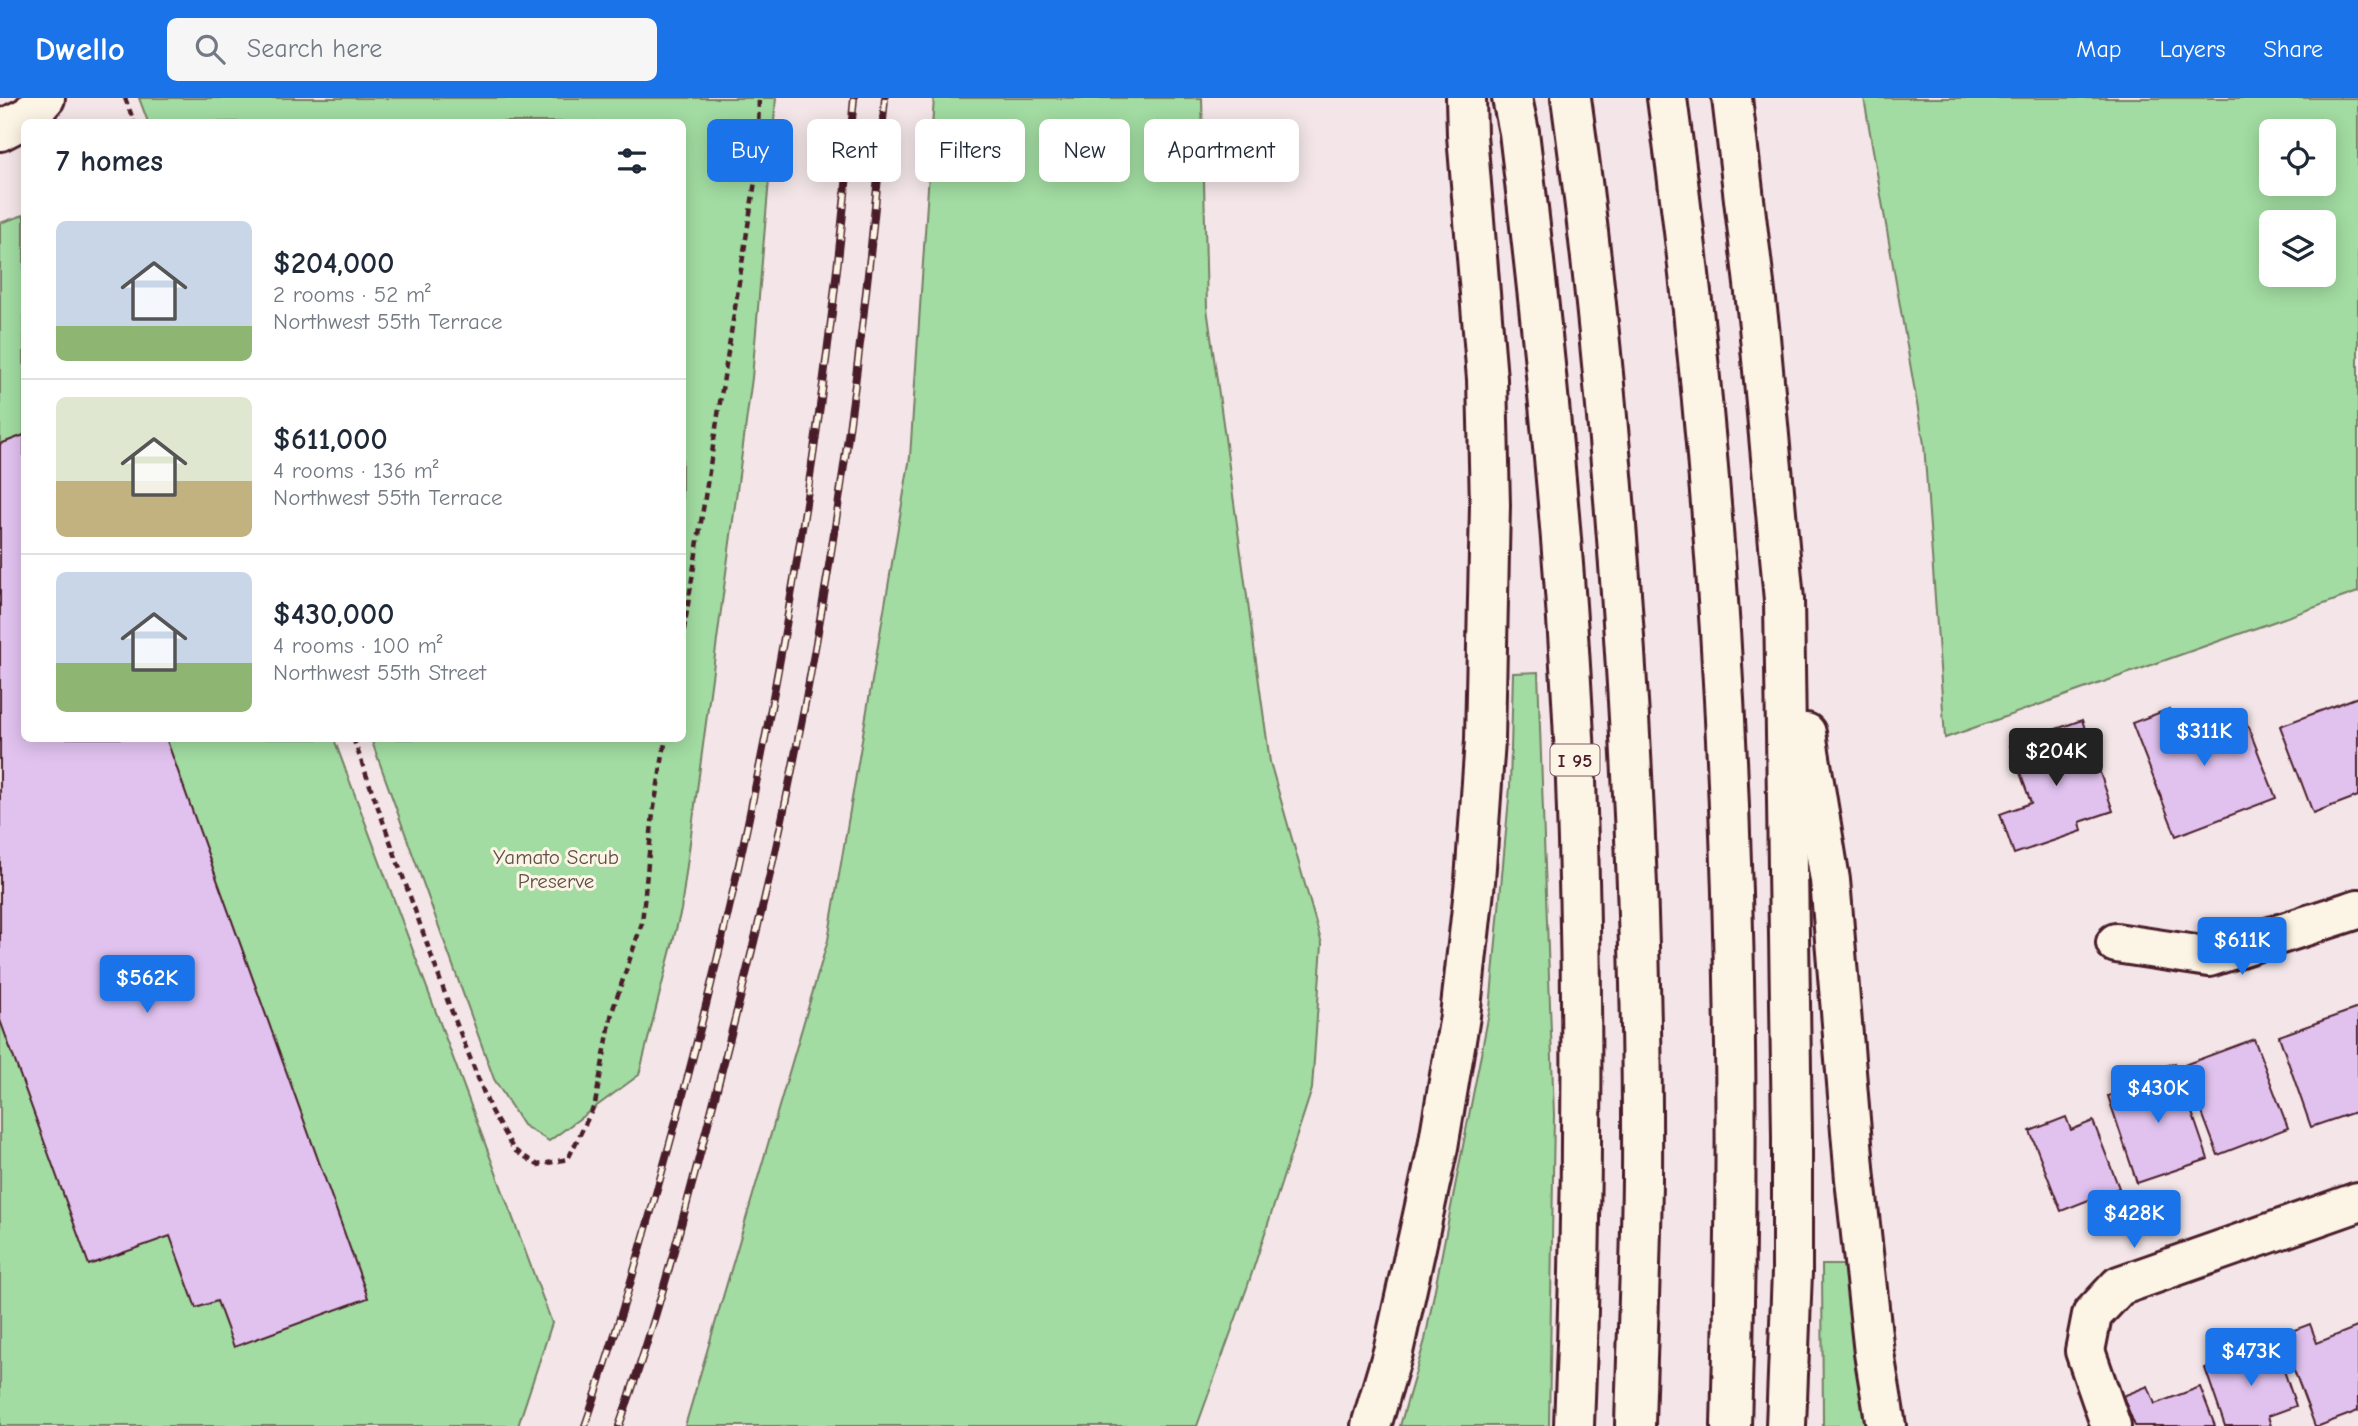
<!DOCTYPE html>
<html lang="en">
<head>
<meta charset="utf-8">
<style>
  body { margin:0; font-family:"Comic Neue",sans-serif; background:#f6f6f7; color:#1f2937; height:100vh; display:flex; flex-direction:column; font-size:26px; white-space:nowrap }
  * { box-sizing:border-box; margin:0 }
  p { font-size:23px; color:#747a83 }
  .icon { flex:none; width:38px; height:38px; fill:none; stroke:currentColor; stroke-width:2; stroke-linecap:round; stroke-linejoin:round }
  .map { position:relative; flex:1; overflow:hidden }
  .details { position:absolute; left:21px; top:21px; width:665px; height:623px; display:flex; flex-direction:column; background:#fff; border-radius:10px; box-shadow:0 4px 18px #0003 }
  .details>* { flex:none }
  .guide { position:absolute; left:707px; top:21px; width:665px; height:63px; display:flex; gap:14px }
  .fabs { position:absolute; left:2259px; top:21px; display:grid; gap:14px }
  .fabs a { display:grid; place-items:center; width:77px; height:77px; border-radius:10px; background:#fff; box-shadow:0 4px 18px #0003; font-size:35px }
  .price { position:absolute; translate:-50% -60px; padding:0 16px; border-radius:7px; background:#1a73e8; color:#fff; font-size:23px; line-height:46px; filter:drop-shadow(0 2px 4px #0008) }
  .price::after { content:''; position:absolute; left:50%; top:42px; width:21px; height:16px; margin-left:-10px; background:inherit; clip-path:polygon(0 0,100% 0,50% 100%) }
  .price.on { background:#222; color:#fff }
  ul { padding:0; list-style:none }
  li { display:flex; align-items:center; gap:21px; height:175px; padding:0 35px }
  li+li { border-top:2px solid #e0e1e3 }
  li span { display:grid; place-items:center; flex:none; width:196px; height:140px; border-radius:10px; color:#555 }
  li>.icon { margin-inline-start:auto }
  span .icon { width:84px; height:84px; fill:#fffc; stroke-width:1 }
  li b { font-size:30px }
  h2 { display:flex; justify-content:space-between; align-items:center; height:84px; padding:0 35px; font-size:30px }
  .pill { padding:0 24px; border-radius:10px; background:#fff; box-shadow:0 4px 18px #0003; font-size:24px; line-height:63px }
  .pill.on { background:#1a73e8; color:#fff }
  header { display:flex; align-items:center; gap:42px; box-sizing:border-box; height:98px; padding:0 35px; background:#1a73e8; color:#fff }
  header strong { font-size:33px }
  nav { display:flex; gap:38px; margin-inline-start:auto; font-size:24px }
  .search { width:490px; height:63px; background:#f6f6f7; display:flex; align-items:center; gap:18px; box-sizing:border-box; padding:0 24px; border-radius:10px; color:#747a83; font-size:26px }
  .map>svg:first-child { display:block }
  .green { fill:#a2dca2; stroke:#767e66; stroke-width:2; fill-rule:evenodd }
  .building { fill:#e1c2ef; stroke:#4a1f2b; stroke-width:2 }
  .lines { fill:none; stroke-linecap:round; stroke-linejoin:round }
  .minor-casing { stroke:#4a1f2b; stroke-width:44 }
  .highway-casing { stroke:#4a1f2b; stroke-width:44 }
  .path { stroke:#4a1f2b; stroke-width:4.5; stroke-dasharray:7 5; stroke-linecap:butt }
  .minor { stroke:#fcf5e5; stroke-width:38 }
  .highway { stroke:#fcf5e5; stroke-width:38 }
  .rail-casing { stroke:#4a1f2b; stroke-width:8 }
  .rail { stroke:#fcf5e5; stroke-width:5; stroke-dasharray:16; stroke-linecap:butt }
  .labels { text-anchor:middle; stroke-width:6; stroke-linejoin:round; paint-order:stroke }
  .shield { fill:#fcf5e5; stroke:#7f5f63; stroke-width:2 }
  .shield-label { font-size:19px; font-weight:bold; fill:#4a1f2b }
  .park-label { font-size:21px; fill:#604e49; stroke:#fcf5e5 }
</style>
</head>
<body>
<header>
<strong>Dwello</strong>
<div class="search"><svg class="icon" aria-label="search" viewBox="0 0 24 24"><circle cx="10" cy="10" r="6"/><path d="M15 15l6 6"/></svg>Search here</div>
<nav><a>Map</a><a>Layers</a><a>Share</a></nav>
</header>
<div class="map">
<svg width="2358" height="1328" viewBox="0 0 2358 1328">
  <rect width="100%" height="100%" fill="#f4e6e8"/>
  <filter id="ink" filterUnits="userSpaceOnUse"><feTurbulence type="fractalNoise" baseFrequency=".0143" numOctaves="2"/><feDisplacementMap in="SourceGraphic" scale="14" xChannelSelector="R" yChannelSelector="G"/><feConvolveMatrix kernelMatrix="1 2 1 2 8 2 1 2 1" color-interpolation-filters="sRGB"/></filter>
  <g filter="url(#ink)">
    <g class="green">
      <path d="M139 0H776L752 280 681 812 639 977 549 1043 523 1027 494 981 371 641 682 640V24H148Z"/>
      <path d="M934 0H1202L1207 210 1270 664 1322 846 1312 991 1248 1187 1197 1328H685L828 842 910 359Z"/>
      <path d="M1864 0H2358V494L1945 640 1924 346ZM2324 33V86H2272V33ZM2324 124V177H2272V124Z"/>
      <path d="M24 117V640L334 641 552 1225 518 1328H0V125Z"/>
      <path d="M1538 574 1554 1017 1549 1328H1400L1425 1242 1490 910 1510 689 1513 575Z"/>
      <path d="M1822 1167H1846L1871 1328H1823Z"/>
    </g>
    <g class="building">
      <path d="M24 337V640H166L368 1200 234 1249 217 1203 196 1210 170 1138 89 1167 0 922V346Z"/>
      <path d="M2358 599V698L2313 715 2280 628Z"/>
      <path d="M2169 611 2179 635 2241 611 2276 700 2176 738 2132 625Z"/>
      <path d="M2082 622 2113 713 2080 724 2082 733 2014 756 2000 716 2031 705 2010 647Z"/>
      <path d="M2358 910V1013L2311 1029 2279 938Z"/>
      <path d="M2254 941 2288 1030 2218 1057 2184 967Z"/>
      <path d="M2175 965 2208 1061 2137 1085 2108 998 2144 986 2140 976Z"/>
      <path d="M2066 1019 2071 1032 2093 1023 2119 1090 2061 1113 2030 1033Z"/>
      <path d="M2310 1226 2317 1245 2357 1229 2358 1231V1313L2319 1328H2315L2281 1237Z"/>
      <path d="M2275 1246 2296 1308 2268 1318 2271 1328H2225L2205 1270Z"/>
      <path d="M2148 1288 2155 1306 2200 1289 2215 1328H2135L2123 1298Z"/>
    </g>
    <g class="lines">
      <defs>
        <g id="minor">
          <path d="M0 33 29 18 45 0"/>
          <path d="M2116 845 2209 859 2358 811"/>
          <path d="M2111 1328 2085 1253 2092 1217 2119 1188 2358 1104"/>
        </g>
        <g id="highway">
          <path d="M1512 0 1519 34C1545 250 1567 466 1576 683 1584 898 1583 1113 1574 1328"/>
          <path d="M1571 0C1598 194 1615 390 1627 586 1637 750 1643 916 1642 1081 1641 1163 1637 1246 1635 1328"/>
          <path d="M1667 0C1728 440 1745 885 1731 1328"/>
          <path d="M1732 0 1759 228 1784 502 1792 1038V1174L1786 1328"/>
          <path d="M1806 635 1830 782 1855 1081 1874 1255 1886 1328"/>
          <path d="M1371 1328 1393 1254 1438 1049 1460 918 1475 783 1485 642 1490 407 1487 281 1467 37 1466 0"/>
        </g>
      </defs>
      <use href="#minor" class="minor-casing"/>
      <use href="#highway" class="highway-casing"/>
      <g class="path">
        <path d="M125 0 134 24"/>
        <path d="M682 544 757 71 759 0"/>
        <path d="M353 640 448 904 491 1013 514 1052 538 1067 568 1061 595 1006 612 914 642 825 653 715 666 640"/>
      </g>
      <use href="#minor" class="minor"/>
      <use href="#highway" class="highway"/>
      <defs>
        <g id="rail">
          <path d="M585 1328C621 1223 651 1115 680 1008 769 677 825 341 854 0"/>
          <path d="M619 1328C659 1217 688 1102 718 987 744 886 770 784 790 682 836 457 866 229 885 0"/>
        </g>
      </defs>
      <use href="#rail" class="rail-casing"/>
      <use href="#rail" class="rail"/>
    </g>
  </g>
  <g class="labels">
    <rect class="shield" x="1550.5" y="646.5" width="49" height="31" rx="5"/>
    <g class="shield-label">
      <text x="1575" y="669">I 95</text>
    </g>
    <g class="park-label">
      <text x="556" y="766">Yamato Scrub<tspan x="556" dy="24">Preserve</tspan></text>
    </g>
  </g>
</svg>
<div class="fabs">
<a><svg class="icon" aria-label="locate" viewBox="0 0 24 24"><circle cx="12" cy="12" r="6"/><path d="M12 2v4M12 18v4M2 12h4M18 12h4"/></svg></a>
<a><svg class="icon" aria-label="layers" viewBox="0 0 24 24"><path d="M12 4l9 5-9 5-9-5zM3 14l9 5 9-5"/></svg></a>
</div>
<b class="price" style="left:2204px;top:670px">$311K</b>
<b class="price on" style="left:2056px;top:690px">$204K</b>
<b class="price" style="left:2242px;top:879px">$611K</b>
<b class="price" style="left:147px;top:917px">$562K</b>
<b class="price" style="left:2158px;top:1027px">$430K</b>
<b class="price" style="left:2134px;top:1152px">$428K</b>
<b class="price" style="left:2251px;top:1290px">$473K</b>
<div class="guide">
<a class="pill on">Buy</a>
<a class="pill">Rent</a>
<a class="pill">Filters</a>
<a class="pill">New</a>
<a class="pill">Apartment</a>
</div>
<section class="details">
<h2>7 homes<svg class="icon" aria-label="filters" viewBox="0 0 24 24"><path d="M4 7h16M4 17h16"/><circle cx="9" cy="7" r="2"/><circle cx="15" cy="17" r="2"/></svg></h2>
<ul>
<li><span style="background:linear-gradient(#c9d6e8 75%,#8fb573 0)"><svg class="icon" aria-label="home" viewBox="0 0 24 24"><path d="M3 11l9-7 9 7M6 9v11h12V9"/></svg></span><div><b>$204,000</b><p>2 rooms · 52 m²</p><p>Northwest 55th Terrace</p></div></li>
<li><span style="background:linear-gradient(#dfe7d0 60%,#c2b280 0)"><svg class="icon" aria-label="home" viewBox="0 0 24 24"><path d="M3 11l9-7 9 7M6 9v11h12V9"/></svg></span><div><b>$611,000</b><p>4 rooms · 136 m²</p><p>Northwest 55th Terrace</p></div></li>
<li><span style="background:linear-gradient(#c9d6e8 65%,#8fb573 0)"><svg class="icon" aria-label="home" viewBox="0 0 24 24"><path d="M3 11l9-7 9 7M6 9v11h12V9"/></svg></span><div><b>$430,000</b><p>4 rooms · 100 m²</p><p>Northwest 55th Street</p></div></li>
</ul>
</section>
</div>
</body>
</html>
